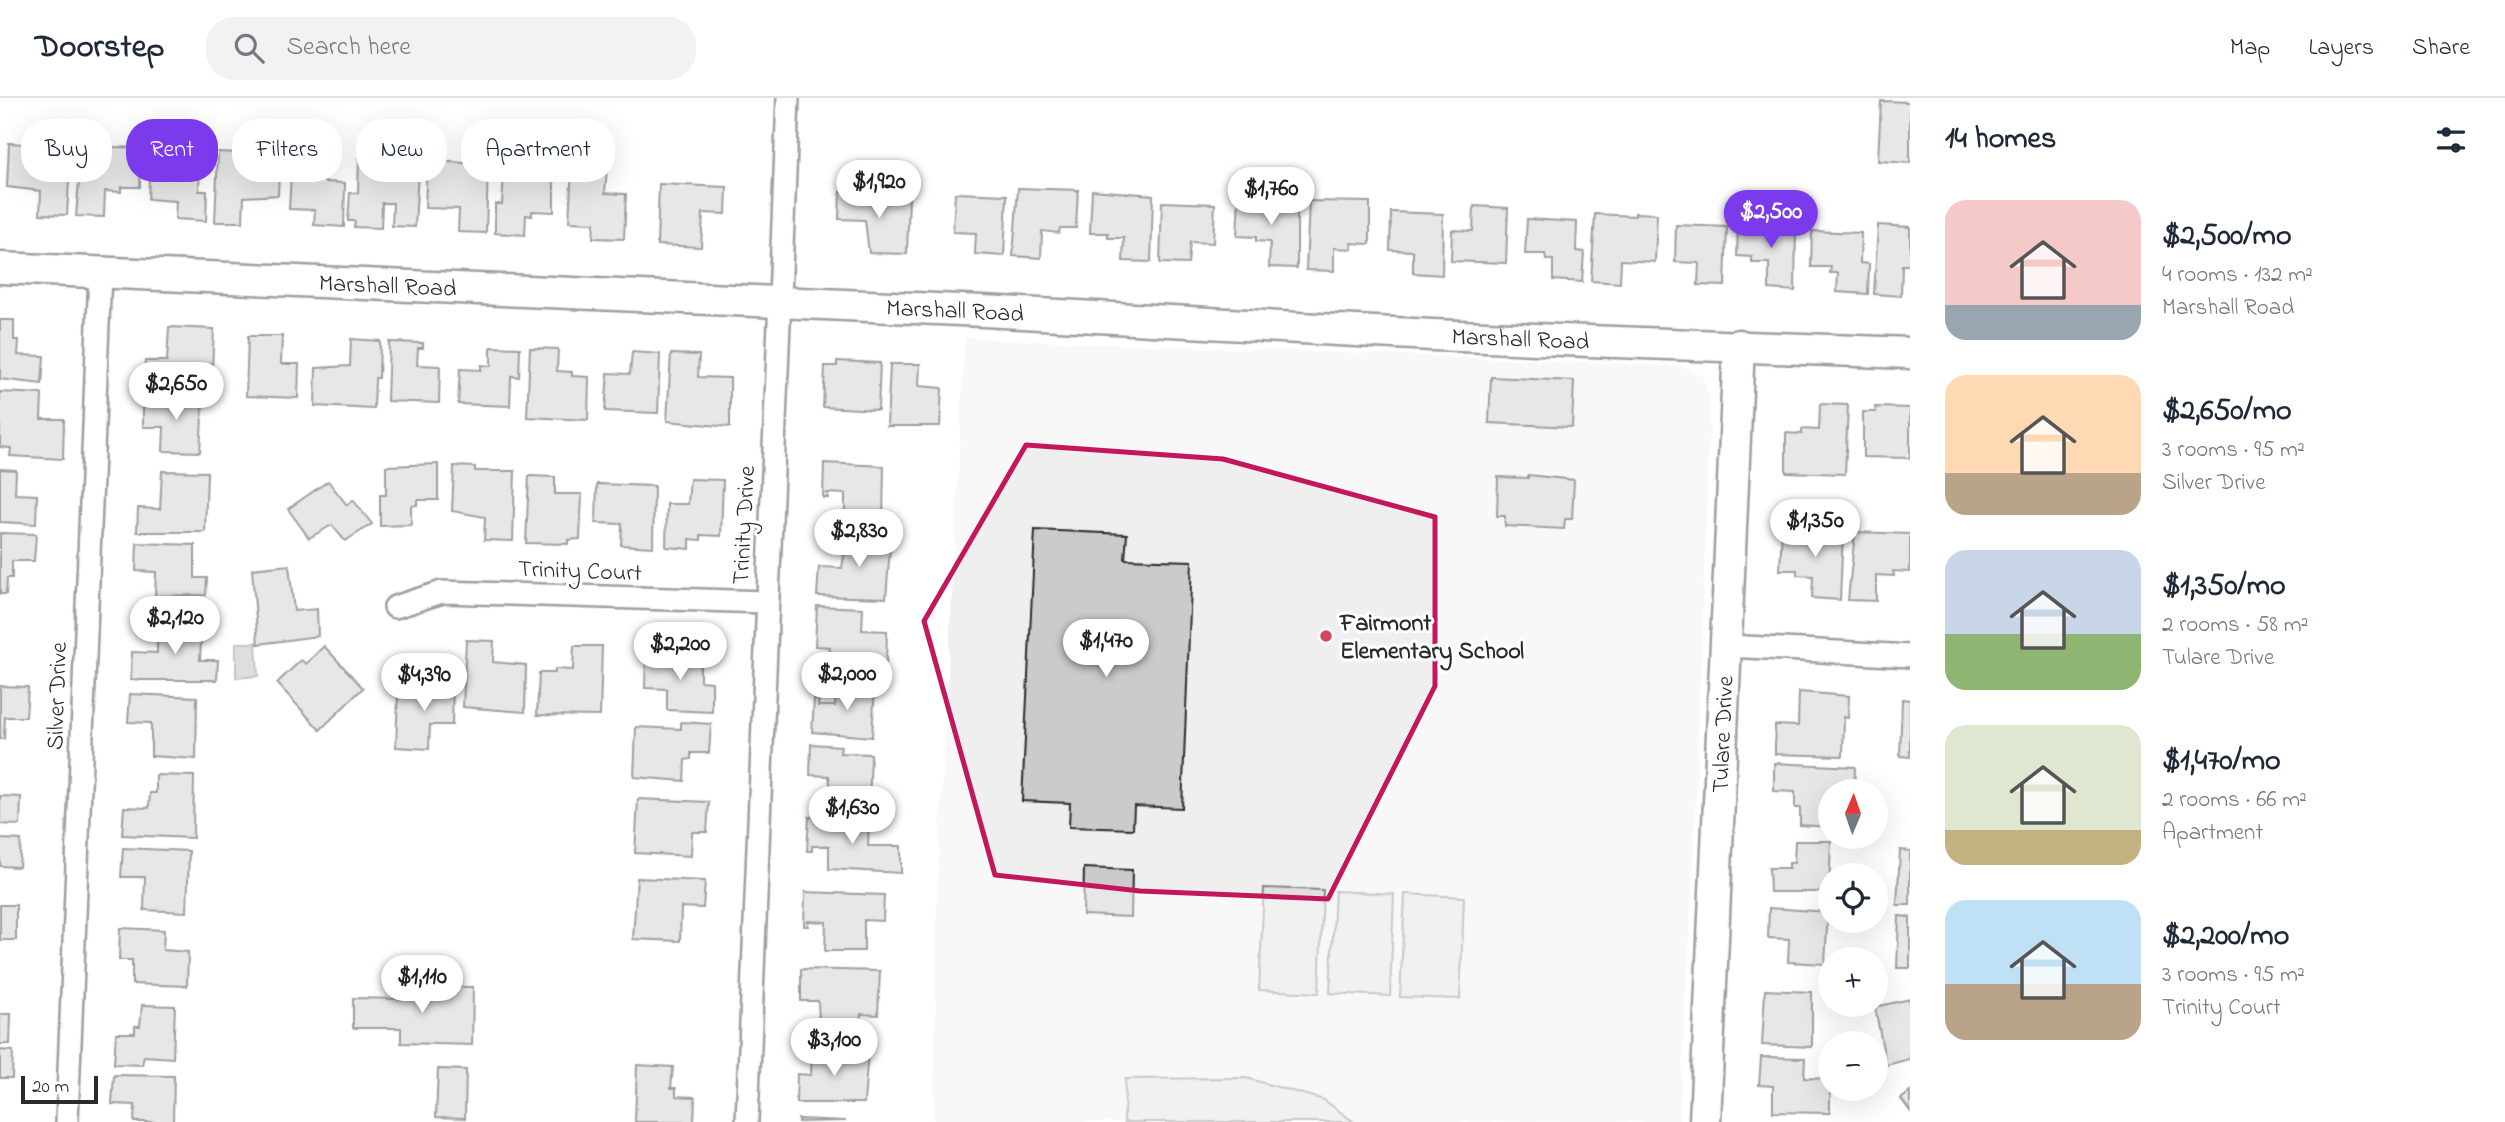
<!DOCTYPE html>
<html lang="en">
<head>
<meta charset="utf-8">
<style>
  body { margin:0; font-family:"Indie Flower",sans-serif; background:#f2f2f3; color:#1f2937; height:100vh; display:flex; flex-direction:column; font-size:26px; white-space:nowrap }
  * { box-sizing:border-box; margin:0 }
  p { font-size:23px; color:#747a83 }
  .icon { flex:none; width:38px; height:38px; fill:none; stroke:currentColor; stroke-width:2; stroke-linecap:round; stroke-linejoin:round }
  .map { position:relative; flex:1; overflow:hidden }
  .panel { display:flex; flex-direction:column; background:#fff; width:595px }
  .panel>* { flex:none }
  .banner { position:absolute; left:21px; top:21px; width:665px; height:63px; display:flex; gap:14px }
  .needle { width:46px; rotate:2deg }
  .controls { position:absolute; left:1818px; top:681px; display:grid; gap:14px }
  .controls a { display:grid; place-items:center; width:70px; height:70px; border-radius:50%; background:#fff; box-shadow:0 7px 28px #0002; font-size:35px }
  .scale { position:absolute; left:21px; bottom:18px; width:77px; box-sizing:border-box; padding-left:7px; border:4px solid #2b2b2b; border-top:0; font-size:19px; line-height:24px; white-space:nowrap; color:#2b2b2b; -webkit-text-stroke:5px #fff; paint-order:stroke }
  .price { position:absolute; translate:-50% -60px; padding:0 16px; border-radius:24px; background:#fff; color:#222; font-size:23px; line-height:46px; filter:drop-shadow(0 2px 4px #0008) }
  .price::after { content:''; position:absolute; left:50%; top:42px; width:21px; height:16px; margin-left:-10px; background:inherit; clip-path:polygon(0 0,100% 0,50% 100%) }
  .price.current { background:#7c3aed; color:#fff }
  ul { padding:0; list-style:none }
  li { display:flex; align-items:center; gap:21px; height:175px; padding:0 35px }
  li span { display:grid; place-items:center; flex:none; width:196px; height:140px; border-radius:21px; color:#555 }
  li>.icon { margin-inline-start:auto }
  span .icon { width:84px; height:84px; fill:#fffc; stroke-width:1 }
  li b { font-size:30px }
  h2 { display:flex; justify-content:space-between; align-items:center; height:84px; padding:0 35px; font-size:30px }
  .tag { padding:0 24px; border-radius:28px; background:#fff; box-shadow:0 7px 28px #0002; font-size:24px; line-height:63px }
  .tag.current { background:#7c3aed; color:#fff }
  header { display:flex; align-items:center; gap:42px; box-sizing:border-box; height:98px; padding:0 35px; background:#fff; border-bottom:2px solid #e0e1e3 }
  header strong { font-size:33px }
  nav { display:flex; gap:38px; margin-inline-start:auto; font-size:24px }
  .search { width:490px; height:63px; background:#f2f2f3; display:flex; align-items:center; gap:18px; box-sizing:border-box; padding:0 24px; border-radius:28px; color:#747a83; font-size:26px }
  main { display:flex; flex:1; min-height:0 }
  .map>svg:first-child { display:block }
  .built { fill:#efefef }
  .green { fill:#e0e0e0; stroke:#868686; stroke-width:2 }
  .water { fill:#b6b6b6; stroke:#7e7e7e; stroke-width:2 }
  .building { fill:#cbcbcb; stroke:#2b2b2b; stroke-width:2 }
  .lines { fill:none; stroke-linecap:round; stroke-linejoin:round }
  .street-casing { stroke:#2b2b2b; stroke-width:26 }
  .secondary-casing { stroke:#2b2b2b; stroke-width:35 }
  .street { stroke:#fff; stroke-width:21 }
  .secondary { stroke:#fff; stroke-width:30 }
  .marked { fill:none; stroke:#c2185b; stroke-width:5; stroke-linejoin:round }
  .poi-dot { fill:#d1495b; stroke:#fff; stroke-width:2.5 }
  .labels { text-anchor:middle; stroke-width:6; stroke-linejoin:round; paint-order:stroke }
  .street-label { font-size:24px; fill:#2b2b2b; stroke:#fff }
  .poi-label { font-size:24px; font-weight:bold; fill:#2b2b2b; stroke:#fff; text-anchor:start }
</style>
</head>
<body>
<header>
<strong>Doorstep</strong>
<div class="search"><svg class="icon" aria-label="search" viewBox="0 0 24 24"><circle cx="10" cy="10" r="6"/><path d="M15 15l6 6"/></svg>Search here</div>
<nav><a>Map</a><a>Layers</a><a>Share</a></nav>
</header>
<main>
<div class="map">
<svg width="1910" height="1024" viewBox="0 0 1910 1024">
  <rect width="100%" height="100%" fill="#fff"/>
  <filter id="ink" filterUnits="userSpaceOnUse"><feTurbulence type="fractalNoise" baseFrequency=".0143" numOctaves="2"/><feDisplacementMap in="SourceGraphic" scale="14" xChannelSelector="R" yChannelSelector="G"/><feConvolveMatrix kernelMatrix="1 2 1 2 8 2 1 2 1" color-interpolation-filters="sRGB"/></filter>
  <g filter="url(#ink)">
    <path class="built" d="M965 240 1681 268 1702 278 1710 303 1693 774 1679 1024H934L937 793Z"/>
    <g class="green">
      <path d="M1264 790 1323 792 1319 895 1259 892Z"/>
      <path d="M1335 793 1394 796 1390 898 1330 895Z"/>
      <path d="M1405 796 1464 799 1460 901 1400 899Z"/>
      <path d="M1246 980 1324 1002 1354 1024H1124L1125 981Z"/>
    </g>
    <path class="water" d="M236 545H256L258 578 236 580Z"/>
    <g class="building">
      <path d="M1881 3 1910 4V65L1878 63Z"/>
      <path d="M9 45 71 49 67 117 40 116 41 93 7 89Z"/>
      <path d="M82 48 141 50 140 89H121V94L105 93 104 119 76 118Z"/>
      <path d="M393 51 419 53 415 129 392 128 393 105H382L381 130 354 129 355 123H348L350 95H358L359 60 392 62Z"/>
      <path d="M258 53H280L278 97 244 99 243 124H215L218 54 258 56Z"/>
      <path d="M292 57 326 59 324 84 345 85 344 129 314 127 315 112 289 111Z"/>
      <path d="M150 62 200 64 199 93H207L206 123 175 121 176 103 148 101Z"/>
      <path d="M427 62 488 67 486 135 458 134 459 111 425 110Z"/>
      <path d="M572 68 607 70 605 95 626 96 624 141 593 140 594 125 569 124Z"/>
      <path d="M504 76 554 79V114L532 113V118L526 117 525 137 495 135V106H502Z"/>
      <path d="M659 86 727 89 726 116 703 115 701 149 657 147Z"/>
      <path d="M1018 90 1078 92 1076 130H1060L1059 135 1042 133 1041 160 1013 158Z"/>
      <path d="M1092 92 1153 97 1151 164 1123 163 1124 140H1108V135H1090Z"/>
      <path d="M840 94 909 99 907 156 869 155 865 122 839 121Z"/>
      <path d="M955 95 1007 97 1004 158 975 156 976 135 953 134Z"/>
      <path d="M1239 99 1297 101V170L1269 169 1270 144 1256 143V139L1237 138Z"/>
      <path d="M1309 103 1370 104V146L1351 145 1352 151 1334 150V173L1306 172Z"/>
      <path d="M1162 104 1215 106 1213 145 1190 144 1188 166 1160 165Z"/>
      <path d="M1474 108 1508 110 1506 165 1451 163 1452 132 1473 133Z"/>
      <path d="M1391 114 1443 116 1442 177 1413 175V153L1390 152Z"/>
      <path d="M1635 115 1657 116 1655 164 1621 162 1620 185 1591 183 1595 116 1635 118Z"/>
      <path d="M1527 121 1577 124 1576 153 1584 154 1582 184 1553 182V162H1546L1545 156H1525Z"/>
      <path d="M1738 122 1796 125 1795 193 1769 191V165H1752V159L1737 158Z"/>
      <path d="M1676 127 1727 129 1725 188 1698 187 1699 165 1675 164Z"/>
      <path d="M1878 127 1910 129V167H1902L1901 198 1874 196Z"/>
      <path d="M1812 133 1861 135 1860 165 1869 166 1868 196 1837 194 1838 175H1830L1831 169H1811Z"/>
      <path d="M0 222H14V242H19L18 257 44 258 42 286 0 281Z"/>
      <path d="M169 229 214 231 211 291 143 290 145 263H167Z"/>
      <path d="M248 238H282L281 266H299L298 300 246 298Z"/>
      <path d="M351 241 380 243 379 280H375L374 311 315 308 316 270 350 268Z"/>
      <path d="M389 244 423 245V250H418L417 267 440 268 439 305 387 303Z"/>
      <path d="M491 249 520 250 519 279 511 278 510 308 458 306 460 271 481 272V267L491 268Z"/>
      <path d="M530 250 558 251 557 273 572 274V278L589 279 588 322 527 319Z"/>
      <path d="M632 254 660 256 658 315 605 313 608 275 630 276Z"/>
      <path d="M671 256 699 257 698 279 730 280V329L667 323Z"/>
      <path d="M837 263 880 265 878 312 823 309 825 268H837Z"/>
      <path d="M890 266H920L919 288 942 290 940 328H887Z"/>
      <path d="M1491 279 1574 283 1572 329 1489 325Z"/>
      <path d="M0 294 42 296 41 321H64L63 361 10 358 11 350 0 349Z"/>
      <path d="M143 299 203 303 200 354 163 353 164 329H143Z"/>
      <path d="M1820 306 1848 307 1845 376 1786 374V335L1802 336V331L1819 332Z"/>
      <path d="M1875 309 1910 310V360L1863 359V314H1876Z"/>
      <path d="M824 365 884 368 883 420 845 419V396L827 395 828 400H823Z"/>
      <path d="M438 366V402H417V407L411 408V427L380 428V397H386V368Z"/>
      <path d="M454 368 475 369V373H515L513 443 484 442 485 419 452 413Z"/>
      <path d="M0 371 16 372 15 396 37 397 36 426 0 424Z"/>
      <path d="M162 373 207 374 205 434H137L138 410 160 411Z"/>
      <path d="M1528 377 1574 382 1572 421H1565L1564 431 1505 428V418H1497L1498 379 1528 380Z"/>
      <path d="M529 378 555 379V396H582L580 441 568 442V446L526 445Z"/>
      <path d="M690 381 723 382 721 438 701 437V442L690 441V451L666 449 667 406H688Z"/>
      <path d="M328 383 347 407 353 402 372 426 345 443 332 427 309 440 288 411Z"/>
      <path d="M597 386 654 388 653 449 621 447 622 426 596 425Z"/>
      <path d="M1782 429 1843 434 1840 502 1812 500 1813 478 1797 477V472H1780Z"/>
      <path d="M1035 432 1127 436 1125 461 1192 463 1182 710 1134 708 1133 731 1069 729 1070 705 1022 703Z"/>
      <path d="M1855 434 1910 436V474L1893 473 1894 478 1876 477V503L1848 502Z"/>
      <path d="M0 435 36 436 34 463H12V480H7L6 496H0Z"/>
      <path d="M848 436 891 437 886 500 817 498 819 469 842 470Z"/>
      <path d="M137 445 195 447V480H207L206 497 155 498 156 474 136 473Z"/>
      <path d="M289 467 294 513 317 511 318 538 258 546 252 471Z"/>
      <path d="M817 508 863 510 862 532 887 533 886 567 829 565 830 549 815 548Z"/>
      <path d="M163 521 202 523 200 562H218L217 582H131L132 554 157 555V542H162Z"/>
      <path d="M466 542 494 543 493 564 526 567 525 614 463 609Z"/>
      <path d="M324 548 363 590 320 632 277 585 301 562 306 566Z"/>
      <path d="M574 548H602L600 618 537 617 539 575H555V571L573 572Z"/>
      <path d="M646 557 700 559V583L712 584V614L667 612V591L645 590Z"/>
      <path d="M423 581 453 583 452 627H430L429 651 396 649 398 595H423Z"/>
      <path d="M837 585 875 587 872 639 812 634 814 601 819 602 818 608H835Z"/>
      <path d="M0 588 28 589 26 619H5L4 641H0Z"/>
      <path d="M1799 594 1849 598 1848 620 1844 619 1843 658 1775 656V627L1798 628Z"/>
      <path d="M130 596 197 599 196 661 151 658V625L128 624Z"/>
      <path d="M1902 601 1910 602V659L1900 658Z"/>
      <path d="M681 624 711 626 709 655H691V661L685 662 684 683 634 679 636 629 681 631Z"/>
      <path d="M811 646 841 648 840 655 871 656 869 707 833 706 829 678 810 677Z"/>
      <path d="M1774 665 1855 669 1854 693H1830V729L1800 727V710H1795V694L1774 693Z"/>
      <path d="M156 677 194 678 193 740 122 737 124 709 149 710 150 695H156Z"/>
      <path d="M0 698 21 699 20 727 0 726Z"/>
      <path d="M638 701 709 704 707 734H692L691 758 635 755Z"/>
      <path d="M809 719 869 721 868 748H901V775L829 771V748H812V753H807Z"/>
      <path d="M0 741 21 742 19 769 0 768Z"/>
      <path d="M1795 743H1831L1829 794H1770L1769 770H1789V765H1794Z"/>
      <path d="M123 750 189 753 187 814 144 812 145 779H121Z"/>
      <path d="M1900 752 1910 753V807H1897Z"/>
      <path d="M1084 770 1132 772 1131 819 1083 817Z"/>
      <path d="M637 780 705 783 703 810 681 809 680 843 633 841Z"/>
      <path d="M805 794 884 797 883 823 864 822V853H825L826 824 808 823V828H804Z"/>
      <rect x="0" y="807" width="16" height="35"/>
      <path d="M1769 810 1828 814 1825 866 1788 864 1789 841 1768 840Z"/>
      <path d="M1899 818 1910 819V870H1897Z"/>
      <path d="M120 830 164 832 163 852 188 854 187 888 132 886V862H119Z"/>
      <path d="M801 871 880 873 878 917 861 916 860 924H855L854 928 819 924 818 903H801Z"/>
      <path d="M402 888 473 889 472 947 401 945V930H353V900L401 901Z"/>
      <path d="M1765 892 1812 894V949L1762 947Z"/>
      <path d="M1910 901V961L1886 967 1875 909Z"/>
      <path d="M142 907 175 908 173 960 144 958 142 967 114 966 116 935H135V928H140Z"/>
      <path d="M0 916H11L10 946H0Z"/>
      <path d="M0 952 13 953 12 980H0Z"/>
      <path d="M812 953H868L864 1005H796L797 976 811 977Z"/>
      <path d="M1761 959 1805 960 1804 980 1830 981V1015L1773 1014V988L1759 987Z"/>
      <path d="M637 967 673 969 671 990H676V998L695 999 694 1024H635Z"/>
      <path d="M438 971 466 972 465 1020 436 1019Z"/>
      <path d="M114 977 174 978 173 1024H134L135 1007 112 1006Z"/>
      <path d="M1910 994V1013L1901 1001Z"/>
      <path d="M798 1021 846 1023 798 1024Z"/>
    </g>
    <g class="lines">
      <defs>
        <g id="street">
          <path d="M395 509 442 494 766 504"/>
          <path d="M1728 548 1910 558"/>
          <path d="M67 1024 100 174"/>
          <path d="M747 1024 788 0"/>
        </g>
        <g id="secondary">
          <path id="s1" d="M0 170 983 213 1432 237 1910 255"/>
          <path id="s2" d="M1705 1024 1739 247"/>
        </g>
      </defs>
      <use href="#street" class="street-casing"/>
      <use href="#secondary" class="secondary-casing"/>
      <use href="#street" class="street"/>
      <use href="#secondary" class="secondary"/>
    </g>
  </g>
  <path d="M0 0H1910V1024H0ZM1026 347 1223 361 1435 419V588L1328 801 1140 793 995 777 924 523Z" fill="#fff" fill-opacity=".55" fill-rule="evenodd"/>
  <path class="marked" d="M1026 347 1223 361 1435 419V588L1328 801 1140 793 995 777 924 523Z"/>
  <circle class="poi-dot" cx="1326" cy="538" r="7"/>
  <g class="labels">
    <g class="street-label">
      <text dy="8" stroke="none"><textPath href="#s1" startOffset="388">Marshall Road</textPath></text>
      <text dy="8" stroke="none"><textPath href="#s1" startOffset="956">Marshall Road</textPath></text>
      <text dy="8" stroke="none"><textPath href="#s1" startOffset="1522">Marshall Road</textPath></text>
      <text transform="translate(743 427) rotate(-87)" y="8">Trinity Drive</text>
      <text transform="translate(580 472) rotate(2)" y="8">Trinity Court</text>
      <text transform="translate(56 598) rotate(-88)" y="8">Silver Drive</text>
      <text dy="8" stroke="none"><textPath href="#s2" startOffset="388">Tulare Drive</textPath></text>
    </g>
    <g class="poi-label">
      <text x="1340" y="532">Fairmont<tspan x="1340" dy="28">Elementary School</tspan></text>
    </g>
  </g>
</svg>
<div class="controls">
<a><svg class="needle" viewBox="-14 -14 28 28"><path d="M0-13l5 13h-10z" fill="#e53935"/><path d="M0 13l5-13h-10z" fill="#747a83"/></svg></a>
<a><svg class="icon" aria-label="locate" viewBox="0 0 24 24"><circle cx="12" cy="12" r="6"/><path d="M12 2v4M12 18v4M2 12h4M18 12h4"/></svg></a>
<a>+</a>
<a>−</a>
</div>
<div class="scale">20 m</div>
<b class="price" style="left:879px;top:122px">$1,920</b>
<b class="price" style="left:1271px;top:129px">$1,760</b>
<b class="price current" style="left:1771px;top:152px">$2,500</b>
<b class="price" style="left:176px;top:324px">$2,650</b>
<b class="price" style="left:1815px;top:461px">$1,350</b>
<b class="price" style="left:859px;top:471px">$2,830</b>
<b class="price" style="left:175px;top:558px">$2,120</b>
<b class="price" style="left:1106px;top:581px">$1,470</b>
<b class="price" style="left:680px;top:584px">$2,200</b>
<b class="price" style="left:847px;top:614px">$2,000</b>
<b class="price" style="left:424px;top:615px">$4,390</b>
<b class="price" style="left:852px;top:748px">$1,630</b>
<b class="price" style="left:422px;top:917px">$1,110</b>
<b class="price" style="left:834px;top:980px">$3,100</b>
<div class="banner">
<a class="tag">Buy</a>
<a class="tag current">Rent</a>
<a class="tag">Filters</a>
<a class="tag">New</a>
<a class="tag">Apartment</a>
</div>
</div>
<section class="panel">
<h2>14 homes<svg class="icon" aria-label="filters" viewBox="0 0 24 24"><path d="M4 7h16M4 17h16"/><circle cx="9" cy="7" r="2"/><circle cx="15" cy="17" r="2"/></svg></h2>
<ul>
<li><span style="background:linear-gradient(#f6c9c9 75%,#9aa5b1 0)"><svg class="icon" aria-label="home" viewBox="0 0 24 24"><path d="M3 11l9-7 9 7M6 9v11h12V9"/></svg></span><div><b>$2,500/mo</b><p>4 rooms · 132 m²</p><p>Marshall Road</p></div></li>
<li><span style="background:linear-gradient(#ffd9b3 70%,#b9a48a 0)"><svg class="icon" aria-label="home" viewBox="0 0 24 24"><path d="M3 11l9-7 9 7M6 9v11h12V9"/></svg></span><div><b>$2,650/mo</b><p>3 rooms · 95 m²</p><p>Silver Drive</p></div></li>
<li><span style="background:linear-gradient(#c9d6e8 60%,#8fb573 0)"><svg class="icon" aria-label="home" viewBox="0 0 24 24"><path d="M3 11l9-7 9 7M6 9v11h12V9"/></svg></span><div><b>$1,350/mo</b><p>2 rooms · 58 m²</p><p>Tulare Drive</p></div></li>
<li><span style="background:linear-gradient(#dfe7d0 75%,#c2b280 0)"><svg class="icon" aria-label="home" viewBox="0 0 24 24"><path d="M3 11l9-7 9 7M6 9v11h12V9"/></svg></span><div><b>$1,470/mo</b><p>2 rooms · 66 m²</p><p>Apartment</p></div></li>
<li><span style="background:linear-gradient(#bfe0f5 60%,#b9a48a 0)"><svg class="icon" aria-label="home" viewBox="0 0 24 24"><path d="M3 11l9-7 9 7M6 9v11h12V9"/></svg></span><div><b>$2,200/mo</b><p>3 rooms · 95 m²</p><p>Trinity Court</p></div></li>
</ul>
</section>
</main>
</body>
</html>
